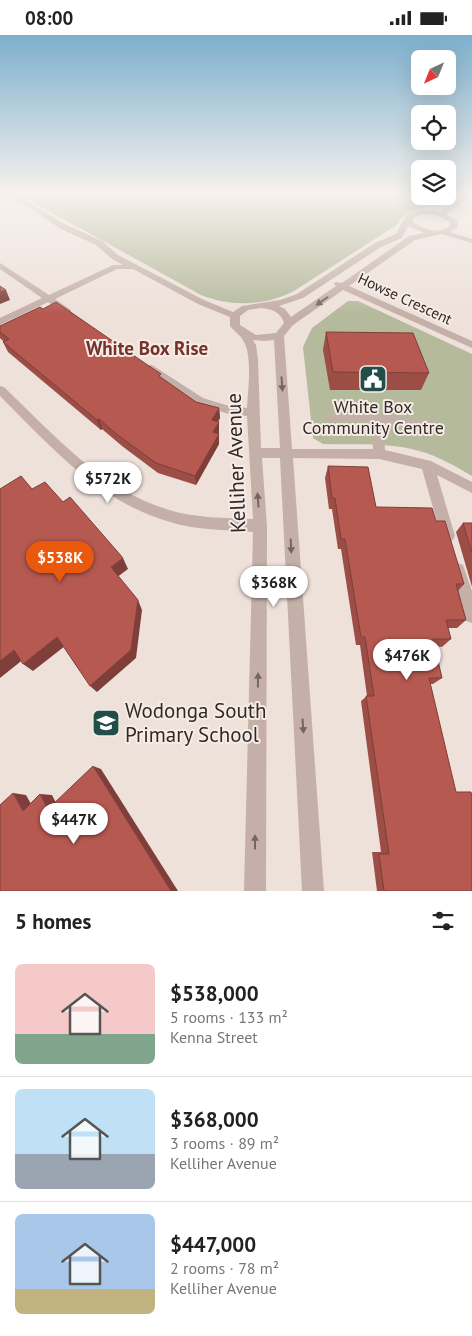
<!DOCTYPE html>
<html lang="en">
<head>
<meta charset="utf-8">
<style>
  body { margin:0; font-family:"PT Sans",sans-serif; background:#f2f2f2; color:#222; height:100vh; display:flex; flex-direction:column; font-size:19px; white-space:nowrap }
  * { box-sizing:border-box; margin:0 }
  p { font-size:16px; color:#767676 }
  .icon { flex:none; width:28px; height:28px; fill:none; stroke:currentColor; stroke-width:2; stroke-linecap:round; stroke-linejoin:round }
  .map { position:relative; height:856px; overflow:hidden }
  .panel { display:flex; flex-direction:column; background:#fff; flex:1 }
  .panel>* { flex:none }
  .needle { width:32px; rotate:223deg }
  .fabs { position:absolute; left:411px; top:15px; display:grid; gap:10px }
  .fabs a { display:grid; place-items:center; width:45px; height:45px; border-radius:8px; background:#fff; box-shadow:0 5px 20px #0002; font-size:25px }
  .price { position:absolute; translate:-50% -42px; padding:0 11px; border-radius:18px; background:#fff; color:#222; font-size:16px; line-height:32px; filter:drop-shadow(0 1px 2px #0008) }
  .price::after { content:''; position:absolute; left:50%; top:30px; width:15px; height:11px; margin-left:-8px; background:inherit; clip-path:polygon(0 0,100% 0,50% 100%) }
  .price.current { background:#ea580c; color:#fff }
  ul { padding:0; list-style:none }
  li { display:flex; align-items:center; gap:15px; height:125px; padding:0 15px }
  li+li { border-top:1px solid #e0e0e0 }
  li span { display:grid; place-items:center; flex:none; width:140px; height:100px; border-radius:8px; color:#555 }
  li>.icon { margin-inline-start:auto }
  span .icon { width:60px; height:60px; fill:#fffc; stroke-width:1 }
  li b { font-size:21px }
  h2 { display:flex; justify-content:space-between; align-items:center; height:60px; padding:0 15px; font-size:21px }
  .status { display:flex; justify-content:space-between; align-items:center; height:35px; padding:0 25px; background:#fff; direction:ltr }
  .status svg { height:14px; fill:currentColor }
  .map>svg:first-child { display:block }
  .green { fill:#b5ba9d }
  .lines { fill:none; stroke-linecap:round; stroke-linejoin:round }
  .minor { fill:#c4b0a8; fill-rule:evenodd }
  .wall { fill:#9c4d46 }
  .shaded-wall { fill:#7f3e39 }
  .building { fill:#b55951; stroke:#7f3e39 }
  .oneway { fill:#746661 }
  .labels { text-anchor:middle; stroke-width:4; stroke-linejoin:round; paint-order:stroke }
  .far-street-label { font-size:15px; fill:#322927; stroke:#f6ece6 }
  .poi-label { font-size:18px; fill:#322927; stroke:#f6ece6 }
  .neighbourhood-label { font-size:19px; font-weight:bold; fill:#76312b; stroke:#f6ece6 }
  .near-street-label { font-size:21px; fill:#322927; stroke:#f6ece6 }
  .near-poi-label { font-size:21px; fill:#322927; stroke:#f6ece6; text-anchor:start }
</style>
</head>
<body>
<div class="status"><b>08:00</b><svg viewBox="0 0 49 12"><path d="M0 12V9h3v3zM5 12V6h3v6zM10 12V3h3v9zM15 12V0h3v12zM26 1h20v11H26zM47 4h2v5h-2z"/></svg></div>
<div class="map">
<svg width="472" height="856" viewBox="0 0 472 856">
  <rect width="100%" height="100%" fill="#eee1da"/>
  <g class="green">
    <path d="M18 159H420V161H441C435 165 430 169 424 172 413 178 404 176 398 189L294 256C265 271 231 272 201 260Z"/>
    <path d="M348 266H358L472 319V441C455 431 438 421 419 416 389 407 354 410 323 409L313 403 303 312 312 293Z"/>
  </g>
  <g class="lines">
    <g class="minor">
      <path d="M3 159H12L30 168 65 189 102 206 118 220 204 265 233 277 242 271 280 265 297 259 375 208 396 199 406 180 421 175 440 177 466 159H472V161L446 179 457 186 458 192 450 197 472 204V208L441 199 415 205 349 251 472 306V313L343 255 293 290 284 301 292 414H373L371 387 327 385 325 382 327 379 331 378 377 379 434 387 440 391 434 395 383 388 385 415 431 426 472 447V458L437 440 455 501 453 505 448 507 443 505 441 501 422 434 379 424 293 423 324 856H302L280 423H262L267 491 266 856H244L253 497C225 495 196 495 170 487 99 467 50 411 0 361V351L4 352C53 399 102 455 169 475 196 483 225 483 253 484L247 381 229 379 195 369 143 332 144 330H152L203 363 229 371 247 373C248 356 252 325 245 309 242 301 235 297 230 291V282L198 269 133 234H117L55 264 71 275V279H65L48 267 0 290V283L42 263 0 234V228L49 260 113 230H123L112 224 96 210 59 193 26 170ZM422 179 437 180 449 187 450 191C438 199 425 195 414 188L413 183ZM408 191 424 198 409 201 342 248 335 247 334 249 336 251 291 282 285 274 279 271 303 263 381 212 402 203ZM261 273C272 274 281 277 284 288L276 298 256 300 240 290V281L248 275ZM253 305 264 306 274 305 280 413H261L258 324 256 310Z"/>
      <path d="M458 528 463 530 472 556V588L466 586 464 580 451 535 453 530Z"/>
    </g>
  </g>
  <g class="wall">
    <path d="M0 291 161 343 196 367 219 373 220 383 218 387H219V409L196 450 158 438 122 411 102 394 101 395 8 317 3 307H4L0 303Z"/>
    <path d="M326 297 429 338 421 355H330L323 315Z"/>
    <path d="M328 431 376 472 436 486 464 549 458 556 466 585 457 593H448L451 604 442 612 434 611 442 643 433 649H430L472 856H377L372 817H381L361 666 367 661 360 610H356L341 514H338L332 474H329L325 443Z"/>
    <path d="M463 488H472V552L456 497Z"/>
  </g>
  <g class="shaded-wall">
    <path d="M6 255 10 265 0 269V257Z"/>
    <path d="M219 373 220 383 213 395 212 385Z"/>
    <path d="M99 384 102 394 101 395 97 385Z"/>
    <path d="M219 387V397L214 407 213 397Z"/>
    <path d="M219 399V409L196 450 195 441Z"/>
    <path d="M123 523 128 534 116 543 111 532Z"/>
    <path d="M138 565 142 575 136 623 97 657 90 651Z"/>
    <path d="M57 602 65 611 33 636 23 629Z"/>
    <path d="M14 615 25 623 0 643V626Z"/>
    <path d="M93 731 101 734 178 856H171Z"/>
    <path d="M13 758 26 760 35 776H23Z"/>
    <path d="M40 759 52 760 59 774H48Z"/>
  </g>
  <g class="building">
    <path d="M0 251 6 255 0 257Z"/>
    <path d="M56 267 149 331 161 339 159 341 196 367 219 373 212 385 219 387 213 397 219 399 195 441 156 428 119 401 99 384 97 385 3 307 9 304 0 297V291L40 272 43 274Z"/>
    <path d="M326 297 413 298 429 338 333 337Z"/>
    <path d="M328 431 368 432 376 472 432 473 436 486H445L464 549H456L466 585H446L451 604H433L442 643H429L456 757H471L472 762V856H384L379 819H389L366 661H374L365 602H361L345 504H341L335 463H332Z"/>
    <path d="M21 441 32 454 45 447 63 467 70 462 123 523 111 532 138 565 131 615 90 651 57 602 23 629 14 615 0 626V454Z"/>
    <path d="M463 488H472V518Z"/>
    <path d="M93 731 171 856H0V770L13 758 23 776 40 759 48 774Z"/>
  </g>
  <defs><path id="oneway-solid" d="M-6-.8H1V-3.2L6.5 0L1 3.2V.8H-6Z" transform="scale(1.25)"/></defs>
  <g class="oneway">
    <use href="#oneway-solid" transform="translate(322 266) rotate(145)"/>
    <use href="#oneway-solid" transform="translate(282 349) rotate(86)"/>
    <use href="#oneway-solid" transform="translate(258 465) rotate(-94)"/>
    <use href="#oneway-solid" transform="translate(291 511) rotate(87)"/>
    <use href="#oneway-solid" transform="translate(258 645) rotate(-89)"/>
    <use href="#oneway-solid" transform="translate(303 691) rotate(86)"/>
    <use href="#oneway-solid" transform="translate(255 807) rotate(-90)"/>
  </g>
  <linearGradient id="sky" x2="0" y2="1"><stop stop-color="#7dafcc"/><stop offset="0.57" stop-color="#f7f2ee"/><stop offset="1" stop-color="#f7f2ee" stop-opacity="0"/></linearGradient>
  <rect width="472" height="279" fill="url(#sky)"/>
  <defs>
    <symbol id="civic-square" viewBox="-11 -11 22 22"><rect x="-9" y="-9" width="18" height="18" rx="4" fill="#224e49" stroke="#f6ece6"/><path d="M-.6-6.5H3V-4.5H.6V-3L4-1V1h2V6H-6V1h2V-1L-.6-3ZM-1.2 2.5V6h2.4V2.5Z" fill="#fff"/></symbol>
    <symbol id="school-square" viewBox="-11 -11 22 22"><rect x="-9" y="-9" width="18" height="18" rx="4" fill="#224e49" stroke="#f6ece6"/><path d="M0-5L7-2L0 1L-7-2ZM-4 1L0 2.5L4 1V4Q0 6-4 4Z" fill="#fff"/></symbol>
  </defs>
  <g fill-rule="evenodd">
    <use href="#civic-square" x="357" y="328" width="32" height="32"/>
    <use href="#school-square" x="90" y="672" width="32" height="32"/>
  </g>
  <g class="labels">
    <g class="far-street-label">
      <text transform="translate(405 264) rotate(25)" y="5">Howse Crescent</text>
    </g>
    <g class="poi-label">
      <text x="373" y="378">White Box<tspan x="373" dy="21">Community Centre</tspan></text>
    </g>
    <g class="neighbourhood-label">
      <text x="147" y="320">White Box Rise</text>
    </g>
    <g class="near-street-label">
      <text transform="translate(236 428) rotate(-92)" y="7">Kelliher Avenue</text>
    </g>
    <g class="near-poi-label">
      <text x="125" y="683">Wodonga South<tspan x="125" dy="24">Primary School</tspan></text>
    </g>
  </g>
</svg>
<div class="fabs">
<a><svg class="needle" viewBox="-14 -14 28 28"><path d="M0-13l5 13h-10z" fill="#e53935"/><path d="M0 13l5-13h-10z" fill="#767676"/></svg></a>
<a><svg class="icon" aria-label="locate" viewBox="0 0 24 24"><circle cx="12" cy="12" r="6"/><path d="M12 2v4M12 18v4M2 12h4M18 12h4"/></svg></a>
<a><svg class="icon" aria-label="layers" viewBox="0 0 24 24"><path d="M12 4l9 5-9 5-9-5zM3 14l9 5 9-5"/></svg></a>
</div>
<b class="price" style="left:108px;top:469px">$572K</b>
<b class="price current" style="left:60px;top:548px">$538K</b>
<b class="price" style="left:274px;top:573px">$368K</b>
<b class="price" style="left:407px;top:646px">$476K</b>
<b class="price" style="left:74px;top:810px">$447K</b>
</div>
<section class="panel">
<h2>5 homes<svg class="icon" aria-label="filters" viewBox="0 0 24 24"><path d="M4 7h16M4 17h16"/><circle cx="9" cy="7" r="2"/><circle cx="15" cy="17" r="2"/></svg></h2>
<ul>
<li><span style="background:linear-gradient(#f6c9c9 70%,#7fa58c 0)"><svg class="icon" aria-label="home" viewBox="0 0 24 24"><path d="M3 11l9-7 9 7M6 9v11h12V9"/></svg></span><div><b>$538,000</b><p>5 rooms · 133 m²</p><p>Kenna Street</p></div></li>
<li><span style="background:linear-gradient(#bfe0f5 65%,#9aa5b1 0)"><svg class="icon" aria-label="home" viewBox="0 0 24 24"><path d="M3 11l9-7 9 7M6 9v11h12V9"/></svg></span><div><b>$368,000</b><p>3 rooms · 89 m²</p><p>Kelliher Avenue</p></div></li>
<li><span style="background:linear-gradient(#a9c7e8 75%,#c2b280 0)"><svg class="icon" aria-label="home" viewBox="0 0 24 24"><path d="M3 11l9-7 9 7M6 9v11h12V9"/></svg></span><div><b>$447,000</b><p>2 rooms · 78 m²</p><p>Kelliher Avenue</p></div></li>
</ul>
</section>
</body>
</html>
